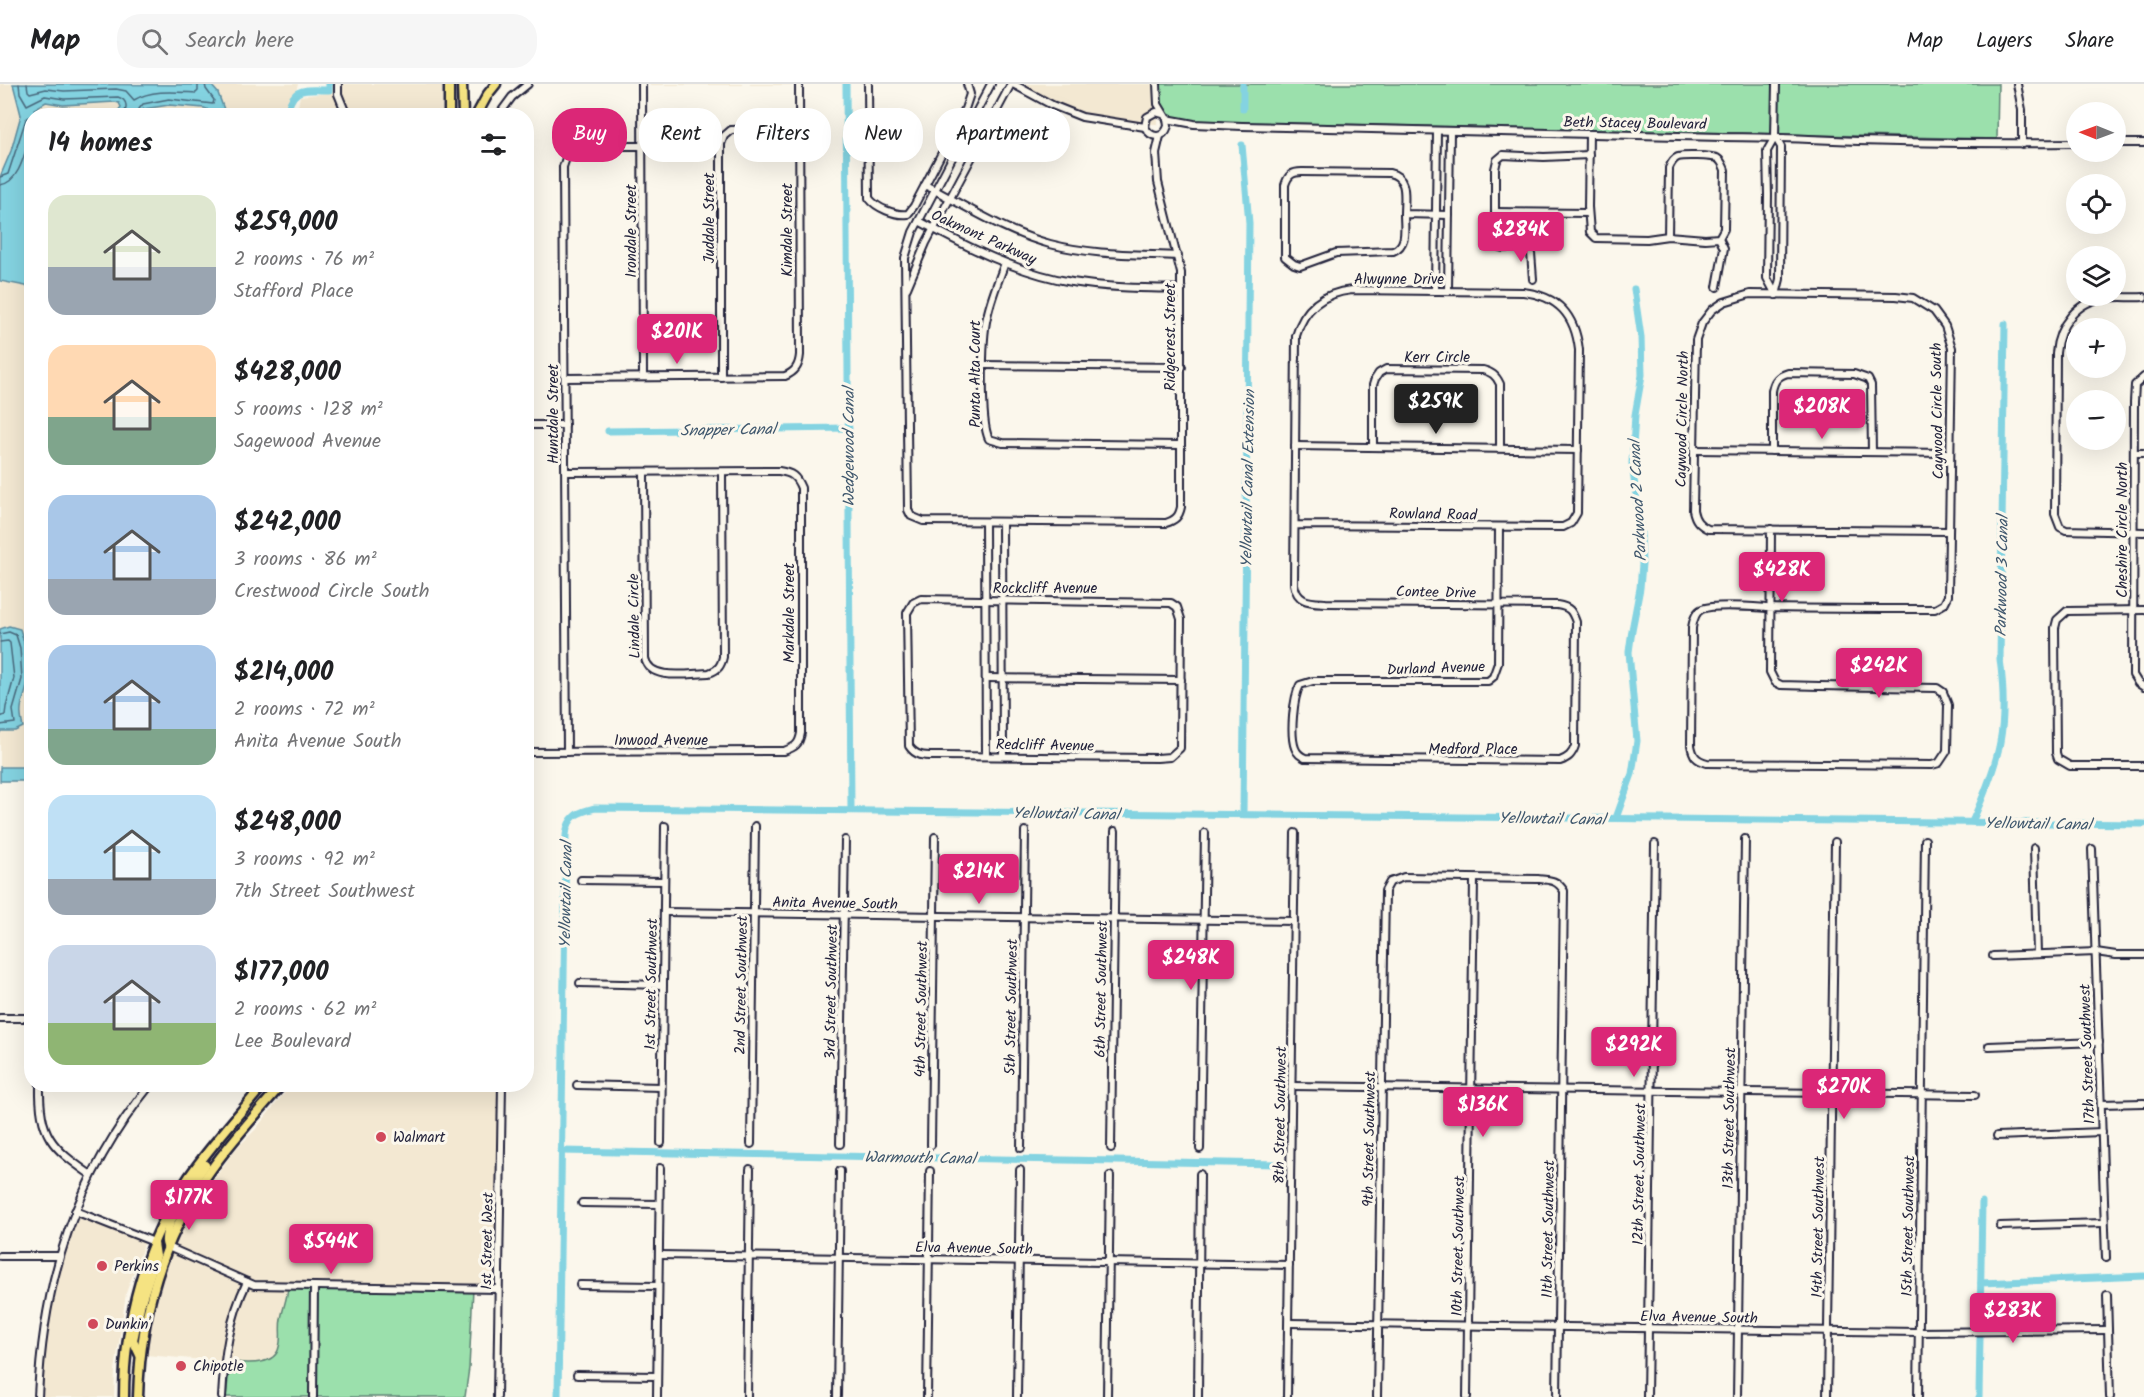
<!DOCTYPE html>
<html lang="en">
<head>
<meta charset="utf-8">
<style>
  body { margin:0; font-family:Kalam,sans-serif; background:#f6f6f6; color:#202124; height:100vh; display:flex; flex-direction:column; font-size:22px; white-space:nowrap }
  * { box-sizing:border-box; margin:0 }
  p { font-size:20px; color:#757577 }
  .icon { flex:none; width:33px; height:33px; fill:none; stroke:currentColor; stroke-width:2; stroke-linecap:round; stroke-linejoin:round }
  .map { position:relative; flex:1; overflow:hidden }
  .side { position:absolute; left:24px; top:24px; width:510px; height:984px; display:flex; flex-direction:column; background:#fff; border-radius:24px; box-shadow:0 6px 24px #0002 }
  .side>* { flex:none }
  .top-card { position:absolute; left:552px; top:24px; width:570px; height:54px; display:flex; gap:12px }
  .needle { width:39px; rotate:271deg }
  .controls { position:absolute; left:2066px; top:18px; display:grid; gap:12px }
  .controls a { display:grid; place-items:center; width:60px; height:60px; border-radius:50%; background:#fff; box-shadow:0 6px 24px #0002; font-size:30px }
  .price { position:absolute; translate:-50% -51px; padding:0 14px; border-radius:6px; background:#db2777; color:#fff; font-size:20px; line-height:39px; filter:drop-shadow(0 2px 3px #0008) }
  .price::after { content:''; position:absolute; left:50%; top:36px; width:18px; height:14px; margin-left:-9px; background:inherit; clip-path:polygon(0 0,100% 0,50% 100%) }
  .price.active { background:#222; color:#fff }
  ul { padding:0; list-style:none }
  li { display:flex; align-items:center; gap:18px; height:150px; padding:0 24px }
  li span { display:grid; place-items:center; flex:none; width:168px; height:120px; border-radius:18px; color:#555 }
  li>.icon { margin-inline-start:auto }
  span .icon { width:72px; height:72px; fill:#fffc; stroke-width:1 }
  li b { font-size:26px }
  h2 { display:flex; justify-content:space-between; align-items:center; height:72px; padding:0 24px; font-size:26px }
  .pill { padding:0 21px; border-radius:24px; background:#fff; box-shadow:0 6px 24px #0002; font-size:21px; line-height:54px }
  .pill.active { background:#db2777; color:#fff }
  header { display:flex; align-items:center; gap:36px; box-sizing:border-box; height:84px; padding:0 30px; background:#fff; border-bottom:2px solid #e0e0e0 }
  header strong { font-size:28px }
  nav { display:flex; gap:33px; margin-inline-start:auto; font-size:21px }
  .search { width:420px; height:54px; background:#f6f6f6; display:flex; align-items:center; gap:15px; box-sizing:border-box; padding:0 21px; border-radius:24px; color:#757577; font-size:22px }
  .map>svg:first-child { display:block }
  .built { fill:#f3e8d2 }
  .green { fill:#9be0ac; stroke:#5e8174; stroke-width:1.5 }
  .water { fill:#84d3e1; stroke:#5d8c9f; stroke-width:1.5 }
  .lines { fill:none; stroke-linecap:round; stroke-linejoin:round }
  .shore { stroke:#49697d; stroke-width:1.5 }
  .canal { stroke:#84d3e1; stroke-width:7 }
  .minor-casing { stroke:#22223b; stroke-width:10 }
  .major-casing { stroke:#22223b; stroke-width:13 }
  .minor { stroke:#fbf7ec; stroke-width:6 }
  .major { stroke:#f5e382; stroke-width:8 }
  .poi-dot { fill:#d1495b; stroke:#fbf7ec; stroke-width:2 }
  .labels { text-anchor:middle; stroke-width:6; stroke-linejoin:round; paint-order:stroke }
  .street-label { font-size:15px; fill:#22223b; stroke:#fbf7ec }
  .poi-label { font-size:15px; fill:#22223b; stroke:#fbf7ec; text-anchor:start }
  .water-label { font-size:16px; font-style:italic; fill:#3f576d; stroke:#fbf7ec }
</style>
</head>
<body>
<header>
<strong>Map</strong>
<div class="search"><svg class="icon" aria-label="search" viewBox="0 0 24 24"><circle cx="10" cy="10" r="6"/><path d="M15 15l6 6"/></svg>Search here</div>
<nav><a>Map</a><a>Layers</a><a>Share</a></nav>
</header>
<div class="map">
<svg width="2144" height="1313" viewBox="0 0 2144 1313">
  <rect width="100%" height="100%" fill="#fbf7ec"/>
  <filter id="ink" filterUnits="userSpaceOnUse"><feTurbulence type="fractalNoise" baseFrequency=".0167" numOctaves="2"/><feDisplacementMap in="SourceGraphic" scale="12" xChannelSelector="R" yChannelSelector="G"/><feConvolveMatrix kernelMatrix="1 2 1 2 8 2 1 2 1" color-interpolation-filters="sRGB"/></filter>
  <g filter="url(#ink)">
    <g class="built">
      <path d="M0 0H298L290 31 32 32V682H0Z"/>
      <path d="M326 0H442V31L296 32 300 12 327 9Z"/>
      <rect x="640" y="0" width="159" height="1"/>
      <path d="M1013 0H1157V40L1115 39 1082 33Z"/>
      <path d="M291 1001H502L499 1205 288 1203 286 1221 280 1247 279 1264 275 1271 266 1277 250 1280 146 1271 148 1253 158 1204 177 1155 195 1122 234 1067 255 1046Z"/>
      <path d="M78 1127 145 1157 126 1209 115 1287 114 1313H39L40 1241 62 1161Z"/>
    </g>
    <g class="green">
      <path d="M1160 0H1998L1997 55 1194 37 1177 35 1160 25Z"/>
      <path d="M288 1203 473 1205 469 1284 465 1313H226L230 1278C245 1279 275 1283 279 1263 282 1254 279 1244 281 1235 283 1223 287 1216 288 1203Z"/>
    </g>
    <g class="water">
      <path d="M13 0 211 1 218 9 226 31H207L209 29 207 25 204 24 169 21 144 25 151 31H59L118 27 121 23 119 19 115 18 63 21 46 18 34 25 37 31 32 32V185L29 186 28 190 31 196V203L0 197V93L11 67 21 31Z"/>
      <path d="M9 542 20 545C25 559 30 583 28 597 25 618 17 619 23 643L15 647H1L0 649V545Z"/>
      <rect x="0" y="683" width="31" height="14"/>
    </g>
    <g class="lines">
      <g class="shore">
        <path d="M19 0 20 9 27 21 45 12 64 15 118 13C128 16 128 25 122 32"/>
        <path d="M27 0 28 7 30 9 46 5 64 7 116 5 126 7 134 16C152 5 176 8 196 9L198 7V0"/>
        <path d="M141 32 139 25 143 20 169 15 213 20 214 16 206 5 205 0"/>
        <path d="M0 93 8 90 26 35 29 33 32 34"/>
        <path d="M0 101C21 99 26 62 32 46"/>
        <path d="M0 550 9 548 16 551 20 564 22 595 13 626 15 639 0 641"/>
        <path d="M0 558 8 557 10 559 14 594 6 623 5 631 0 633"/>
      </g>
      <g class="canal">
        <path d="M846 0 851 726"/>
        <path d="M1243 25V0"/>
        <path d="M286 32C293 2 302 6 329 6V0"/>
        <path d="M1242 61 1249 139 1243 730"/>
        <path d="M608 347 849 344"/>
        <path d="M1616 734 1632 690 1637 657 1629 568 1632 546 1640 504 1642 480 1641 450 1632 379 1635 331 1642 291 1641 253 1634 205"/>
        <path d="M1972 738C2000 676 2009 643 2000 575L2005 240"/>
        <path d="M561 1067 1278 1080"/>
        <path d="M1981 1199 2144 1192"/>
        <path d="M1980 1243 1982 1118"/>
        <path d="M558 1313 566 751C568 732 578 728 595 724L2144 740"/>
        <path d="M1979 1313 1980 1253"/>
      </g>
      <defs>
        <g id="minor">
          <path d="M338 0V10L347 32"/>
          <path d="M642 0 643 293"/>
          <path d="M868 0 869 114C876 124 896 132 908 130L914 122 965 25 970 10 967 0"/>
          <path d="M991 0 913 148 905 174 908 426 911 432 923 437 1166 439C1175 436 1179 433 1181 423V189L1158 98 1156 69 1160 52"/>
          <path d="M1013 0 1052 21 1082 33 1145 43"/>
          <path d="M1157 0 1158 20 1167 35 1168 42C1164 55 1151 55 1145 43L1147 33 1156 28 1163 30"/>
          <path d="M1776 0 1775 53 1767 67 1768 111 1767 194 1776 211"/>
          <path d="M2017 0 2022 26V60"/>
          <path d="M498 32 512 13 528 0"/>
          <path d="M1167 35 1194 40 1242 42 1722 53C1751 53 1780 54 1809 55 1898 59 1987 60 2076 59"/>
          <path d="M1589 50 1588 123 1590 148 1596 154 1647 155 1668 152 1705 155 1719 154 1724 145 1725 86C1723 81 1722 77 1717 74 1711 72 1684 71 1678 73 1673 75 1671 79 1669 84L1668 152"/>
          <path d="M1775 53 1781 63 1780 195 1776 211"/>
          <path d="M2115 59H2144"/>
          <path d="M925 101C966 122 1005 148 1050 160 1092 171 1135 170 1178 172"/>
          <path d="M1495 128 1588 129"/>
          <path d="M1404 130C1404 113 1409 93 1389 89L1302 88C1292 88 1288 91 1285 101V173L1294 180 1300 182 1336 169 1393 167C1408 161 1404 144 1404 130L1449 131"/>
          <path d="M919 137C967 163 1018 189 1072 198 1108 204 1145 204 1182 205"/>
          <circle cx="1504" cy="154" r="10"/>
          <path d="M1498 146 1495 139V85L1497 76 1503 71 1544 73 1589 71"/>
          <path d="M1511 160 1522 163 1531 169 1533 195"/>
          <path d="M1005 179C998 197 991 214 987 233 982 253 980 338 989 355L1003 359 1181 361"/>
          <path d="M1717 203 1724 164 1719 154"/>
          <path d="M907 204 926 159 1011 0"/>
          <path d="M1435 207 1437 47"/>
          <path d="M1448 207 1450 47"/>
          <path d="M2144 213C2131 214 2118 212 2106 214 2077 216 2058 242 2056 269L2055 430 2060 443 2066 446 2144 448"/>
          <path d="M984 281 1182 283"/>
          <path d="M721 293V60L724 52 731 46 799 44"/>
          <path d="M2144 293 2135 301 2134 318 2133 591 2138 599 2144 603"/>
          <path d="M565 294 785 292C795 288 799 282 800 271L799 0"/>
          <path d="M526 341H565"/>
          <path d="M1295 362 1578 366"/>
          <path d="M1373 363V301L1375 295 1379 289 1386 285 1483 286C1491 288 1496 291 1500 300V364"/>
          <path d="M1694 366 1950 369"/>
          <path d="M1772 367V307C1774 296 1778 292 1788 289L1854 290 1868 295 1871 301 1872 368"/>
          <path d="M2134 369H2144"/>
          <path d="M644 388 645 574C649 598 691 589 709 589 718 586 721 582 723 573L722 388"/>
          <path d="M985 438 986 672"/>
          <path d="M1002 438 1003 672"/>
          <path d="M1295 441 1563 443 1571 439 1577 429 1579 266C1575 231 1558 212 1523 208L1352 206C1323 209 1304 224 1296 252L1294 500C1297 519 1310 518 1326 519L1557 521C1570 523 1572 527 1576 538L1575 662C1572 671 1568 674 1560 677L1305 674C1301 672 1297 670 1295 664 1290 651 1293 614 1300 601L1313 597H1488L1493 593 1498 579 1499 443"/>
          <path d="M1771 445 1770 588 1775 598 1781 601 1819 602 1937 604 1943 608 1948 621 1947 667 1939 679 1932 681 1707 679C1696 676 1693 672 1691 661L1692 544C1693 537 1695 528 1702 525 1714 520 1752 523 1767 524 1823 525 1879 525 1935 525L1944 520 1948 512 1952 264 1945 242 1934 227 1913 214 1896 212 1750 210 1724 218 1712 226 1702 239 1696 256 1693 426C1695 436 1699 441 1708 445L1949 447"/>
          <path d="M921 515 1171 519 1177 523 1181 535 1180 664 1170 673 1157 674 938 672C926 672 916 673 909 662L907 529 913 519Z"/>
          <path d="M2144 526 2067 527 2057 536 2055 544 2056 669 2058 675 2070 682H2144"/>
          <path d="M986 594 1181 596"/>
          <path d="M526 668 784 667C795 663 799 661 801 649V404C796 392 792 389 779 387L566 388"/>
          <path d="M567 668 563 83 568 68 577 62H642"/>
          <path d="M2034 764 2037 870"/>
          <path d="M2092 765 2106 1174"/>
          <path d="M581 796 664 797"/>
          <path d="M664 828 1294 837"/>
          <path d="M1993 872 2096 868 2116 871H2144"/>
          <path d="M580 899 663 901"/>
          <path d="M0 934H32"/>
          <path d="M1989 962 2099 958"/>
          <path d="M40 1000C39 1052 51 1063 91 1091"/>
          <path d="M577 1001 661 1003"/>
          <path d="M1292 1002 1975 1011"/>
          <path d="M2101 1020 2144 1019"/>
          <path d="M1997 1052 2102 1048"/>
          <path d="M661 1059 665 742"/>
          <path d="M751 1060 755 742"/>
          <path d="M840 1060 845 756"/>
          <path d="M931 1061 935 753"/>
          <path d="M1021 1064 1025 747"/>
          <path d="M1111 1064 1115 747"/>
          <path d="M1200 1065 1205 749"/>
          <path d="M582 1119 659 1120"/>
          <path d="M75 1127 154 1158"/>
          <path d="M2000 1142 2104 1139"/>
          <path d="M168 1163 254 1201 498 1205"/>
          <path d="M659 1171 1289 1181"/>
          <path d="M0 1172H59"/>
          <path d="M580 1201 658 1202"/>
          <path d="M2107 1211 2110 1313"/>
          <path d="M1289 1239 1918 1248 2108 1246"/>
          <path d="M577 1291 657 1292"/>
          <path d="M38 1313C43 1195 76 1092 151 1000"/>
          <path d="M222 1313C224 1273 229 1235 247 1198"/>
          <path d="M313 1313 314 1202"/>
          <path d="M497 1313 502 1000"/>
          <path d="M657 1313 660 1084"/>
          <path d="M747 1313 750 1085"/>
          <path d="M837 1313 840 1087"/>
          <path d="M927 1313 930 1087"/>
          <path d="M1017 1313 1020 1086"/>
          <path d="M1107 1313 1110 1092"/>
          <path d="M1198 1313 1200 1090"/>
          <path d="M1287 1313 1295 749"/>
          <path d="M1377 1313 1385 807 1390 798 1404 793 1538 795C1551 796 1557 796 1564 807L1557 1313"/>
          <path d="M1467 1313 1474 795"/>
          <path d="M1647 1313 1655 760"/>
          <path d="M1737 1313 1745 755"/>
          <path d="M1827 1313 1835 758"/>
          <path d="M1918 1313 1925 756"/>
        </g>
        <g id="major">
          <path d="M449 0V32"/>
          <path d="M462 0 463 32"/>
          <path d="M476 32 488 10 496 0"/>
          <path d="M167 1162C159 1145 194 1097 205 1081"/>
          <path d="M140 1271 133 1256 141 1218 156 1172 154 1159"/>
          <path d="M124 1313C124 1235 145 1158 189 1093 211 1061 239 1031 264 1000"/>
          <path d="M138 1313C140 1234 161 1158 206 1093 228 1060 256 1031 282 1000"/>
        </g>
      </defs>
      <use href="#minor" class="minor-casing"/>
      <use href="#major" class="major-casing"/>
      <use href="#minor" class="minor"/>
      <use href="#major" class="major"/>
    </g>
  </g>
  <g class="poi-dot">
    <circle cx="381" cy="1053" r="6"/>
    <circle cx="102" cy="1182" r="6"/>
    <circle cx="93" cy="1240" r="6"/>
    <circle cx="181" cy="1282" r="6"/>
  </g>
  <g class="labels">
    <g class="street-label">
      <text transform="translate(1635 39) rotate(1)" y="5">Beth Stacey Boulevard</text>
      <text transform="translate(709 134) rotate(-90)" y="5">Juddale Street</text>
      <text transform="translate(787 146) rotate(-90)" y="5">Kimdale Street</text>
      <text transform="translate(631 147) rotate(-90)" y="5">Irondale Street</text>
      <text transform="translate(984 153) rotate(24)" y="5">Oakmont Parkway</text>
      <text x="1399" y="200">Alwynne Drive</text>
      <text transform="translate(1170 253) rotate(-90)" y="5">Ridgecrest Street</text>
      <text x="1437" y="278">Kerr Circle</text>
      <text transform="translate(975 290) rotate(-90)" y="5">Punta Alta Court</text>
      <text transform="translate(1937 327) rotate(-91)" y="5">Caywood Circle South</text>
      <text transform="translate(553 330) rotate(-90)" y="5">Huntdale Street</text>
      <text transform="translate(1682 335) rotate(-89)" y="5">Caywood Circle North</text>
      <text transform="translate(1433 430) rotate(1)" y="5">Rowland Road</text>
      <text transform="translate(2122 446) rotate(-90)" y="5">Cheshire Circle North</text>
      <text x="1045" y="509">Rockcliff Avenue</text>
      <text transform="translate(1436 508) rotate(1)" y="5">Contee Drive</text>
      <text transform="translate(789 529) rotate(-90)" y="5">Markdale Street</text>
      <text transform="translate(634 532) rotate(-91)" y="5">Lindale Circle</text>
      <text transform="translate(1436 584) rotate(-2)" y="5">Durland Avenue</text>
      <text x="661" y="661">Inwood Avenue</text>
      <text transform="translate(1045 661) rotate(1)" y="5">Redcliff Avenue</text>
      <text x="1473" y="670">Medford Place</text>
      <text transform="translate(835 819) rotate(1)" y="5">Anita Avenue South</text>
      <text transform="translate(651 900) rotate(-89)" y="5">1st Street Southwest</text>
      <text transform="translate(741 901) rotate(-89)" y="5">2nd Street Southwest</text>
      <text transform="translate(1101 905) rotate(-89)" y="5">6th Street Southwest</text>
      <text transform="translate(831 908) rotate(-89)" y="5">3rd Street Southwest</text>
      <text transform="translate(1011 923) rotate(-89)" y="5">5th Street Southwest</text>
      <text transform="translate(921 925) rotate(-89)" y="5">4th Street Southwest</text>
      <text transform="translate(2087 970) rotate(-92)" y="5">17th Street Southwest</text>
      <text transform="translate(1280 1031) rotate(-89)" y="5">8th Street Southwest</text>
      <text transform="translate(1729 1034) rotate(-89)" y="5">13th Street Southwest</text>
      <text transform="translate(1369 1055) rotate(-89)" y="5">9th Street Southwest</text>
      <text transform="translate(1639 1090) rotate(-89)" y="5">12th Street Southwest</text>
      <text transform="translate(1908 1142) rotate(-89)" y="5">15th Street Southwest</text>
      <text transform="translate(1818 1143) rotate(-89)" y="5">14th Street Southwest</text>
      <text transform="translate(1548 1145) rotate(-89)" y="5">11th Street Southwest</text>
      <text transform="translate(487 1157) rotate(-89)" y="5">1st Street West</text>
      <text transform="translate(1458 1162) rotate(-89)" y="5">10th Street Southwest</text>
      <text transform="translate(974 1164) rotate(1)" y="5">Elva Avenue South</text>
      <text transform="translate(1699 1233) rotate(1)" y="5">Elva Avenue South</text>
    </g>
    <g class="poi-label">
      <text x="393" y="1058">Walmart</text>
      <text x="114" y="1187">Perkins</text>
      <text x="105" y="1245">Dunkin'</text>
      <text x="193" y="1287">Chipotle</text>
    </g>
    <g class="water-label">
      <text transform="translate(728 345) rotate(-1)" y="6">Snapper Canal</text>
      <text transform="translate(848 363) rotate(-90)" y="6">Wedgewood Canal</text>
      <text transform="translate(1247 395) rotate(-89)" y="6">Yellowtail Canal Extension</text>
      <text transform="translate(1637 417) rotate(-93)" y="6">Parkwood 2 Canal</text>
      <text transform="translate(2001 492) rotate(-89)" y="6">Parkwood 3 Canal</text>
      <text transform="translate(1066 729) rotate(1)" y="6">Yellowtail Canal</text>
      <text transform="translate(1552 734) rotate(1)" y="6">Yellowtail Canal</text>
      <text transform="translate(2038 739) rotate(1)" y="6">Yellowtail Canal</text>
      <text transform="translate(565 811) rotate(-89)" y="6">Yellowtail Canal</text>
      <text transform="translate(920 1073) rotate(1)" y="6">Warmouth Canal</text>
    </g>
  </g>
</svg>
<div class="controls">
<a><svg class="needle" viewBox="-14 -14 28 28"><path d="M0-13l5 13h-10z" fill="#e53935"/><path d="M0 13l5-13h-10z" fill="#757577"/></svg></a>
<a><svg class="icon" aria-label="locate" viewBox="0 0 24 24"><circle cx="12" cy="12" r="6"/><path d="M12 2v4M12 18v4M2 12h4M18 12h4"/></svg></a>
<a><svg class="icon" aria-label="layers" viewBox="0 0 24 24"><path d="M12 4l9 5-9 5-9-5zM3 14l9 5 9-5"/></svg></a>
<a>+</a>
<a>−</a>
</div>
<b class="price" style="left:1521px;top:179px">$284K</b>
<b class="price" style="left:677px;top:281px">$201K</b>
<b class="price active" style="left:1436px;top:351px">$259K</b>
<b class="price" style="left:1822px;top:356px">$208K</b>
<b class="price" style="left:1782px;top:519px">$428K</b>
<b class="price" style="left:1879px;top:615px">$242K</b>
<b class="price" style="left:979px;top:821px">$214K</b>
<b class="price" style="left:1191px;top:907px">$248K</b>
<b class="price" style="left:1634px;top:994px">$292K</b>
<b class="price" style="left:1844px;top:1036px">$270K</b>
<b class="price" style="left:1483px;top:1054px">$136K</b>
<b class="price" style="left:189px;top:1147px">$177K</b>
<b class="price" style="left:331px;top:1191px">$544K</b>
<b class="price" style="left:2013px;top:1260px">$283K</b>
<div class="top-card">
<a class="pill active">Buy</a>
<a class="pill">Rent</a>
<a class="pill">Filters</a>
<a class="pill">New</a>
<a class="pill">Apartment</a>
</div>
<section class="side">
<h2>14 homes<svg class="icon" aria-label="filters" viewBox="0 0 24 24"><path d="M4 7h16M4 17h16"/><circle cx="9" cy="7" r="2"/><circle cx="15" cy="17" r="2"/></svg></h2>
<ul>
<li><span style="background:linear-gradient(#dfe7d0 60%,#9aa5b1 0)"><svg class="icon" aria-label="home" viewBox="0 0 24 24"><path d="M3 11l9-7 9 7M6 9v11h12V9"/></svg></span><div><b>$259,000</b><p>2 rooms · 76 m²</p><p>Stafford Place</p></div></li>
<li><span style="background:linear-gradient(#ffd9b3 60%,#7fa58c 0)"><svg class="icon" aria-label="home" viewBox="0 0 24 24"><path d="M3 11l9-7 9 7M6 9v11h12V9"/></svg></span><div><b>$428,000</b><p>5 rooms · 128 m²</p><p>Sagewood Avenue</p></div></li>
<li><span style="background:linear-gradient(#a9c7e8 70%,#9aa5b1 0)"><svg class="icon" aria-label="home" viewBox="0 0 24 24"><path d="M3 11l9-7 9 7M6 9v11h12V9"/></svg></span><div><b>$242,000</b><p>3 rooms · 86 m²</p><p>Crestwood Circle South</p></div></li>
<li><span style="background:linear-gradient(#a9c7e8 70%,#7fa58c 0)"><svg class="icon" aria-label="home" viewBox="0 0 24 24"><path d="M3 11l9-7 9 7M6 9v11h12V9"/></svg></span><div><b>$214,000</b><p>2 rooms · 72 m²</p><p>Anita Avenue South</p></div></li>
<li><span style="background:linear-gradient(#bfe0f5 70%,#9aa5b1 0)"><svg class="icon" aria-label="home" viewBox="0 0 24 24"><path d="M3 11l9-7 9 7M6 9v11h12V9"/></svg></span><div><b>$248,000</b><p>3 rooms · 92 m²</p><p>7th Street Southwest</p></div></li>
<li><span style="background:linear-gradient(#c9d6e8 65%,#8fb573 0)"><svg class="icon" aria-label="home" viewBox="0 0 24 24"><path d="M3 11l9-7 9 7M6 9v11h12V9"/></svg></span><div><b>$177,000</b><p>2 rooms · 62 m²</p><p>Lee Boulevard</p></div></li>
</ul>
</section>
</div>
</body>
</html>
